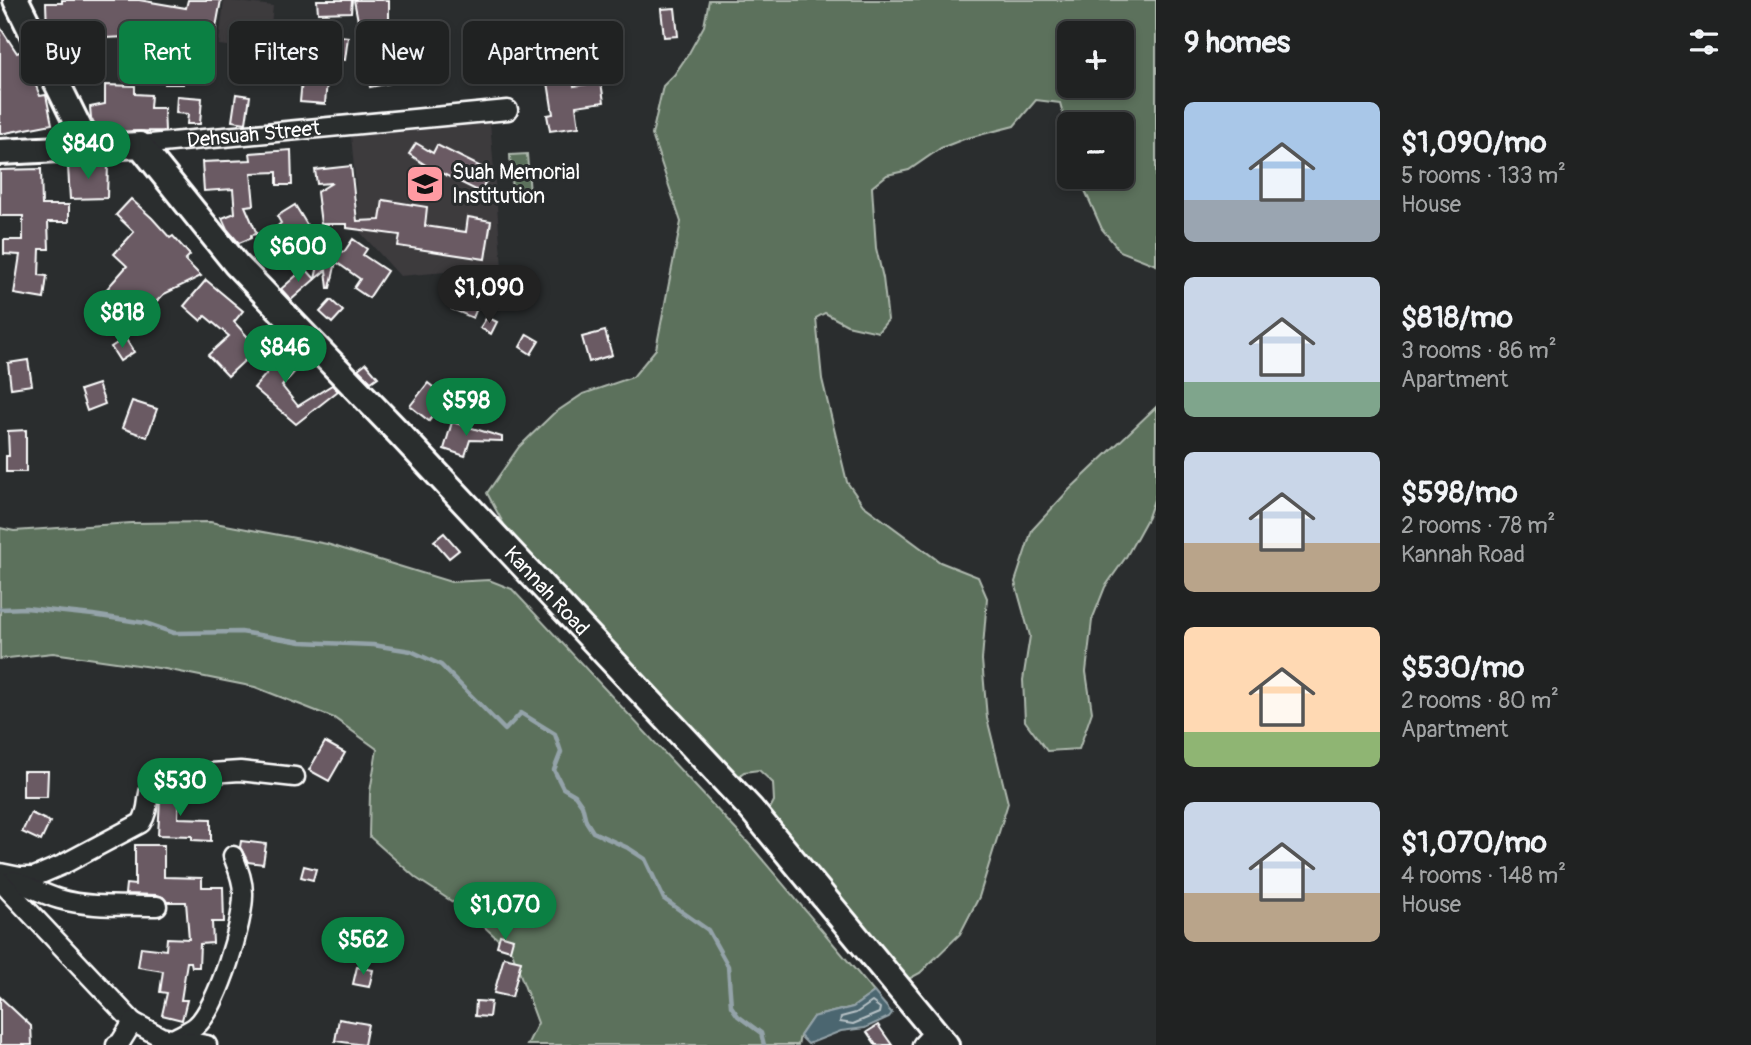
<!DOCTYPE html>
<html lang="en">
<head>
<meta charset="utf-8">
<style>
  body { margin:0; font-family:Pangolin,sans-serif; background:#2d2f2f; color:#f1f3f6; height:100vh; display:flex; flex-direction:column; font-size:26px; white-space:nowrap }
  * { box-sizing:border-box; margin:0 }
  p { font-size:23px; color:#a2a4a5 }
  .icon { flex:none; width:38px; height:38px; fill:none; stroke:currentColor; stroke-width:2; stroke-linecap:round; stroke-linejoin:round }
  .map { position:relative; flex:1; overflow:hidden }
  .details { display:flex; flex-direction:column; background:#202222; width:595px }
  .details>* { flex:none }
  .hud { position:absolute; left:21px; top:21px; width:665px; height:63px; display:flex; gap:14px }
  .tools { position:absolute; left:1057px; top:21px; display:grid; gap:14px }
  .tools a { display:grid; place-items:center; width:77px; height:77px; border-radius:10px; background:#202222; box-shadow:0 4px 10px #0003,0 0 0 2px #3d3f40; font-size:35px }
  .price { position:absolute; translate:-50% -60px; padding:0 16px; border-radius:24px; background:#0b8043; color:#fff; font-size:23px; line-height:46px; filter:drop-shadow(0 2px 4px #0008) }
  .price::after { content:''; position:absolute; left:50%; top:42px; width:21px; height:16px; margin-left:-10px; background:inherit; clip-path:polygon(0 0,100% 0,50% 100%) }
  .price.on { background:#222; color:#fff }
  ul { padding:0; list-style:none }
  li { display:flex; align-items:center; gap:21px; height:175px; padding:0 28px }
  li span { display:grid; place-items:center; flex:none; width:196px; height:140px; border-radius:10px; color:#555 }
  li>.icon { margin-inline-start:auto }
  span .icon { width:84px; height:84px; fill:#fffc; stroke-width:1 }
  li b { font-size:30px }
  h2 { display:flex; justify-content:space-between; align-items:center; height:84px; padding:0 28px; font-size:30px }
  .chip { padding:0 24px; border-radius:10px; background:#202222; box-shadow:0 4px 10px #0003,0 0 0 2px #3d3f40; font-size:24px; line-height:63px }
  .chip.on { background:#0b8043; color:#fff }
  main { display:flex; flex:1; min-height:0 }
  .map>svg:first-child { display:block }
  .built { fill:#3d3a3e }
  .green { fill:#5c715c; stroke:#aeb8ae; stroke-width:2; fill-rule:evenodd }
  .water { fill:#4c6670; stroke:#94a3a9; stroke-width:2 }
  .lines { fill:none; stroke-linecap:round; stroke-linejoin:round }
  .shore { stroke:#b7c2c6; stroke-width:2 }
  .stream { stroke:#94a3a9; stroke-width:4.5 }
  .building { fill:#6a5a64; stroke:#fff; stroke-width:2 }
  .street-casing { stroke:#fff; stroke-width:23 }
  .secondary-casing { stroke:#fff; stroke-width:30 }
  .street { stroke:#2a2d2e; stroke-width:18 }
  .secondary { stroke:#2a2d2e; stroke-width:24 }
  .labels { text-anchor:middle; stroke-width:6; stroke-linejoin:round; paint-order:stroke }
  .street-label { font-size:21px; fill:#fff; stroke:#2a2d2e }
  .poi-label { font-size:21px; fill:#fff; stroke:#2a2d2e; text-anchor:start }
</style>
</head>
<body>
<main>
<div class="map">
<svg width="1156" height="1045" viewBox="0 0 1156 1045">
  <rect width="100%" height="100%" fill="#2a2d2e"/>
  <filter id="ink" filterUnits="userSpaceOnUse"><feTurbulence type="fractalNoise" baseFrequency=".0143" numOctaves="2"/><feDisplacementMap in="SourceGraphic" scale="14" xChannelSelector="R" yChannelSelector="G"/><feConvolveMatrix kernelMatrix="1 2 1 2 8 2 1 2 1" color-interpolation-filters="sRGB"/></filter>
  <g filter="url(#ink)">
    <g class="built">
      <path d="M224 0 273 6 268 51 219 45Z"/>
      <path d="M490 122 502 267 400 276 360 232 351 135Z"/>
    </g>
    <g class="green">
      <path d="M709 0H1156V265L1120 251 1102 229 1079 177H1122V124H1069V135L1060 103 1036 100 1014 126 964 139 941 148 909 170 887 175 872 187 876 248 883 278 888 320 878 332 847 325 825 313 816 318 822 379 847 482 863 505 940 562 978 577 987 598 982 660 987 718 1008 803 979 897 960 934 920 973 905 981 765 818 774 801 773 783 759 770 744 772 732 781 517 549 487 493 519 447 553 414 583 394 633 377 656 349 681 222 652 135 663 86 674 75 689 53 704 26ZM1069 33H1122V86H1069Z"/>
      <path d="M527 154 530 194 512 195 510 155Z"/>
      <path d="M1156 407V494L1148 517 1126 557 1105 587 1092 620 1086 672 1092 712 1079 749 1047 751 1025 721 1023 680 1030 636 1015 582 1032 530 1069 490Z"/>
      <path d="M210 522 327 544 451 582 489 580 512 589 751 846 874 992 853 1007 813 1017 800 1036 798 1045H527L538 1023 512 952 468 912 416 878 369 836 370 792 377 749 334 718 255 687 165 669 53 653 0 659V528L14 531 131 523Z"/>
    </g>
    <path class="water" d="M874 992 892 1013 889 1017 865 1028 841 1031 808 1044 800 1036 813 1017 853 1007Z"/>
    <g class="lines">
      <path class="shore" d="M872 1002 880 1008 879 1013 853 1024 840 1022 841 1017 856 1013Z"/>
      <path class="stream" d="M0 609 26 608 93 615 145 623 174 633 241 632 301 642 373 645 411 651 441 665 505 730 521 713 555 734 561 752 554 770 563 788 575 795 582 805 586 821 593 832 628 848 645 859 664 899 708 930 728 966 731 1006 738 1016 761 1033 764 1045"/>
    </g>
    <g class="building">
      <path d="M62 0H139L186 8 188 0H221L213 44 210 43 204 70 189 67 195 41 146 33 145 67 126 66 127 37 55 40 47 30 46 3H62Z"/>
      <path d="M317 0H352L351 12 318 13Z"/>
      <path d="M354 0H389V31H360Z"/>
      <path d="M675 8 678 36 664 37 661 9Z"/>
      <path d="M0 27 17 53 22 51 40 96 46 95 52 124 0 134Z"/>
      <path d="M318 34 348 37 345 60 329 58 325 104 300 102 304 57 287 54 290 37 317 42Z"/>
      <path d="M388 68 391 83 370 87 367 72Z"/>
      <rect x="165" y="69" width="18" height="15"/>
      <path d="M573 79 574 86 601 82 604 102 576 106 579 127 550 131 547 115 553 114 548 82Z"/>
      <path d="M105 85 135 86V94L151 95 150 108H164L165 131 98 132 91 118 90 107 105 104Z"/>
      <path d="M236 94 250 96 246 123 232 121Z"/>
      <path d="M177 96 202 98 200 124H187L188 114 176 113Z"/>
      <path d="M416 143 433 153 437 145 491 172 480 192 427 166 409 154Z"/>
      <path d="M291 150 292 185H277V172L251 173 254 205 245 206 257 234 251 235V238L239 243 227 229 222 218 235 213 233 189 204 191 202 162 251 160 250 153Z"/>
      <path d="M92 164H108L107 198 70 199 68 167Z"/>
      <path d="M351 166 357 221 380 220 383 200 427 207 425 226 466 232 468 217 491 221 485 259 398 246 400 235 347 228V224H321L317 192 332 183 317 184 315 170Z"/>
      <path d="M41 169 42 205H69V222H48L49 249H40L39 275 47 276 44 299 14 294 20 255 4 254V240H23V216H0V170Z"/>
      <path d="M131 199 152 218 170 238 173 236 190 255 185 260 201 276 164 294 139 318 142 322 126 335 113 319 124 309 105 291 127 266 114 254 134 232 116 215Z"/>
      <path d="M295 205 309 228 270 233 281 223 277 216Z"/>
      <path d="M266 236 285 240 293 249 274 265 256 244Z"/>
      <path d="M353 239 367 249 363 255 387 271 369 298 354 288 360 279 336 262 330 288H328L326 270 315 279 321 252 311 245 344 252Z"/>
      <path d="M305 268 315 279 291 300 281 289Z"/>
      <path d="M206 280 243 311 234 322 258 348 228 376 208 355 229 336 205 316 201 321 184 306Z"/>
      <path d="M462 285 483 293 473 318 452 309Z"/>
      <path d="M331 300 343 311 332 323 320 312Z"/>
      <path d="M487 317 497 322 491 334 480 328Z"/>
      <path d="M605 331 612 355 589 362 582 337Z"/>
      <path d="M527 334 539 341 531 354 520 347Z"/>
      <path d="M271 337 283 345 278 352 297 369 282 386 298 406 332 385 338 391 296 424 254 388 267 373 265 371 269 365 257 357Z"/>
      <path d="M125 338 134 352 120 361 111 347Z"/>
      <path d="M28 360 32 385 11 388 8 363Z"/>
      <path d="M366 363 378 377 371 382 358 369Z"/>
      <path d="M428 383 447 398 429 421 410 406Z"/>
      <path d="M98 384 105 404 87 411 80 390Z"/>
      <path d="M132 401 157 409 147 437 122 428Z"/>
      <path d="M452 422 502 437V441L470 440 465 456 444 449Z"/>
      <path d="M26 430V472H6V456H9L8 431Z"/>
      <path d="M444 533 459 550 449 558 434 541Z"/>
      <path d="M325 742 345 753 329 781 309 770Z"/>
      <path d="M23 771H48L47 797H23Z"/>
      <path d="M167 785H179L178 818 211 819V841L192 840V836L158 835 160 799 162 791Z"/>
      <path d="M31 813 50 822 41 841 22 832Z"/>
      <path d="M241 841 266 844 263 864 248 862 240 847Z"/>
      <path d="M135 845H164V877L202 878V887H223L224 922H212L213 943 200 944 199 967H192L191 962H187L181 1000H187L182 1020 162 1015 167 993 160 992 163 971 138 967 141 947 166 950 167 938 189 939 186 902H167L163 897 157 895 125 894 126 884 135 885Z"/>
      <path d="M304 866 316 869 313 880 301 877Z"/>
      <path d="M370 921 389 926 384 945 365 940Z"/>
      <path d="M500 935 513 939 510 950 497 946Z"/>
      <path d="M504 957 521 961 512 997 494 993Z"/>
      <path d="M357 967 373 970 369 987 353 984Z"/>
      <path d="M0 997 31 1026 32 1045H0Z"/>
      <path d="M476 1001 491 1002 489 1017 475 1016Z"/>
      <path d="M339 1019 368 1024 364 1045 335 1041Z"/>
      <path d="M878 1025 892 1045H876L867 1032Z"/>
    </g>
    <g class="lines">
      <defs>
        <g id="street">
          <path id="s1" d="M140 145 508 110"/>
          <path d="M0 873 20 877H34L62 865 141 823C154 803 140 791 163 773L195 774 240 771 295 777"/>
          <path d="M13 880C28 886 43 894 59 899 90 908 124 905 157 906"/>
          <path d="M0 881 133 1022"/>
          <path d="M173 1039C180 1035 190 1031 196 1026 218 1007 244 921 243 893 243 880 238 869 233 856"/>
          <path d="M116 1045 120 1043 133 1022 161 1037 207 1045"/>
          <path d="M922 1045 935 1031"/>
        </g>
        <g id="secondary">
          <path d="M16 0 89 148"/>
          <path id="s2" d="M0 152 140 145 236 264 400 434 751 809 946 1045"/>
        </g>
      </defs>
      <use href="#street" class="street-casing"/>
      <use href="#secondary" class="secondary-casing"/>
      <use href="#street" class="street"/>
      <use href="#secondary" class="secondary"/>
    </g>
  </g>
  <defs>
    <symbol id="school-square" viewBox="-11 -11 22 22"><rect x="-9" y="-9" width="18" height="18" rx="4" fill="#ff9aa2" stroke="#2a2d2e"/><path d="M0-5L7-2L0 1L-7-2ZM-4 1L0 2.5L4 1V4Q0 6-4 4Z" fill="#111"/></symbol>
  </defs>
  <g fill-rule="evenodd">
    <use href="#school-square" x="403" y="162" width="44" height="44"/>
  </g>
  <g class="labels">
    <g class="street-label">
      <text dy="7" stroke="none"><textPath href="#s1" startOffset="114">Dehsuah Street</textPath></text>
      <text dy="7" stroke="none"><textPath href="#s2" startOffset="744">Kannah Road</textPath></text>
    </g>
    <g class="poi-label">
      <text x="452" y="179">Suah Memorial<tspan x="452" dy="24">Institution</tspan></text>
    </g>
  </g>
</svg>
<div class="tools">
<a>+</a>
<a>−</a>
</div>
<b class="price" style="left:88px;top:181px">$840</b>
<b class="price" style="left:298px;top:284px">$600</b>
<b class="price on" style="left:489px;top:325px">$1,090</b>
<b class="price" style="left:122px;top:350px">$818</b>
<b class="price" style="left:285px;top:385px">$846</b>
<b class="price" style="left:466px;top:438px">$598</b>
<b class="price" style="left:180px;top:818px">$530</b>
<b class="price" style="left:505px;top:942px">$1,070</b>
<b class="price" style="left:363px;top:977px">$562</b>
<div class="hud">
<a class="chip">Buy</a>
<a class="chip on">Rent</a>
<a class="chip">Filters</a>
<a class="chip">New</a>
<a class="chip">Apartment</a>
</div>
</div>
<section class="details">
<h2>9 homes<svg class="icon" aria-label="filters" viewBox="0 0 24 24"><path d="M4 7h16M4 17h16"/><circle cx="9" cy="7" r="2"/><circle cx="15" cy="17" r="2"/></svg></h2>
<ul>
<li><span style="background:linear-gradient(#a9c7e8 70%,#9aa5b1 0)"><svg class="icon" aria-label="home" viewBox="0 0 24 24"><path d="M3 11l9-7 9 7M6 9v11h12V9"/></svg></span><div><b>$1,090/mo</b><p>5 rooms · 133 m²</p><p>House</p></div></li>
<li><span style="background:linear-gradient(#c9d6e8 75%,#7fa58c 0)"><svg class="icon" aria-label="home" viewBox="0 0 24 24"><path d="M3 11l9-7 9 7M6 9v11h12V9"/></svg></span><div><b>$818/mo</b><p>3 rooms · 86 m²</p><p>Apartment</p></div></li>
<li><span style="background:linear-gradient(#c9d6e8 65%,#b9a48a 0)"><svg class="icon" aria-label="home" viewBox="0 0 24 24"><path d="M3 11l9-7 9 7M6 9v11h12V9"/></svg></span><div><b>$598/mo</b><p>2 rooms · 78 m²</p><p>Kannah Road</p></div></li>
<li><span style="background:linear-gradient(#ffd9b3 75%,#8fb573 0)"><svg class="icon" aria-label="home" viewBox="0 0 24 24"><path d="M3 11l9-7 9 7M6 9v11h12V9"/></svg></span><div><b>$530/mo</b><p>2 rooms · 80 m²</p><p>Apartment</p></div></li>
<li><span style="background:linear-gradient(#c9d6e8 65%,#b9a48a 0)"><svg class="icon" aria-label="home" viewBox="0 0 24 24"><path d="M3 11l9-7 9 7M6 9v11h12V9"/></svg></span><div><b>$1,070/mo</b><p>4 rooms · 148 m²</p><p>House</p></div></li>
</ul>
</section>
</main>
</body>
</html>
